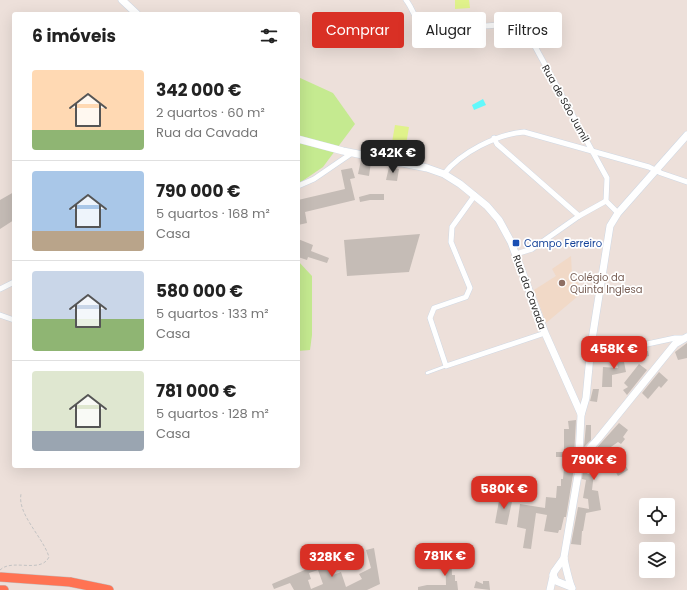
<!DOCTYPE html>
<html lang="pt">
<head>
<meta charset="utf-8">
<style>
  body { margin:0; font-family:Poppins,sans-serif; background:#f6f6f6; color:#222; height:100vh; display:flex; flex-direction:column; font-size:15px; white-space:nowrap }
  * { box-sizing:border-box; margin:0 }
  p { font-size:13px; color:#767676 }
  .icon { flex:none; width:22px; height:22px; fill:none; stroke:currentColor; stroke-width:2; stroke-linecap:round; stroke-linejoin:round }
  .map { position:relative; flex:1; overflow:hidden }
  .drawer { position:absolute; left:12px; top:12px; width:288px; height:456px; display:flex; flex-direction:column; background:#fff; border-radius:4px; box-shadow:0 4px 16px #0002 }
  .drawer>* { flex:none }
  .banner { position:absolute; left:312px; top:12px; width:315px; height:36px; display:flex; gap:8px }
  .fabs { position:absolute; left:639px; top:498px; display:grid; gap:8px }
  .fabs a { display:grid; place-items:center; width:36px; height:36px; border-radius:4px; background:#fff; box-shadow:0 4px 16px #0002; font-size:20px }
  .price { position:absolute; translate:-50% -34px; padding:0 9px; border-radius:8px; background:#d93025; color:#fff; font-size:13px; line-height:26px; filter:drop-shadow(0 1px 2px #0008) }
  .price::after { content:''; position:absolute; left:50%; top:24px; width:12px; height:9px; margin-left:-6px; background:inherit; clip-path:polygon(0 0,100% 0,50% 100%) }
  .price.selected { background:#222; color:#fff }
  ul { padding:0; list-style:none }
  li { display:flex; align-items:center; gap:12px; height:100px; padding:0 20px }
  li+li { border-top:1px solid #e0e0e0 }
  li span { display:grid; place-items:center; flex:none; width:112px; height:80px; border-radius:4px; color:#555 }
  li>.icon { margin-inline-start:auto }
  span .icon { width:48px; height:48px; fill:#fffc; stroke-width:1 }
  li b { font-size:17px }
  h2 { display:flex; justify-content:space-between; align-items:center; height:48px; padding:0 20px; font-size:17px }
  .chip { padding:0 14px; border-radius:4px; background:#fff; box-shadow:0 4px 16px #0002; font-size:14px; line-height:36px }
  .chip.selected { background:#d93025; color:#fff }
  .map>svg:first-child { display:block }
  .education { fill:#f1d9c7 }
  .green { fill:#c5ea90 }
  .pitch { fill:#e0f28b }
  .water { fill:#62f8fb }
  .building { fill:#c5bcb6; fill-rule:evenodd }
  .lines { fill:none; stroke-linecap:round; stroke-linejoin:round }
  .lane-casing { stroke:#cfd8e4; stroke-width:3.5 }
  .street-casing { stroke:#cfd8e4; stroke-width:6 }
  .secondary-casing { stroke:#cfd8e4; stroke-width:8 }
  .highway-casing { stroke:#c3c3c3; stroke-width:10 }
  .path { stroke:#c3c3c3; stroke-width:1; stroke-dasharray:3 2; stroke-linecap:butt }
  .lane { stroke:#fff; stroke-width:2.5 }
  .street { stroke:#fff; stroke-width:5 }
  .secondary { stroke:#fff; stroke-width:7 }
  .highway { stroke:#ff7353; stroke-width:9 }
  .highway-bridge-casing { stroke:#c3c3c3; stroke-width:10; stroke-linecap:butt }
  .highway-bridge { stroke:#ff7353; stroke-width:9 }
  .transit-dot { fill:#1a4fb4; stroke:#fff; stroke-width:1.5 }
  .education-dot { fill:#8d6e63; stroke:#fff; stroke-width:1.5 }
  .labels { text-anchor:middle; stroke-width:3.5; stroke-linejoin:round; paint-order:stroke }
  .street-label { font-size:10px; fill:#2a2a2a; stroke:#fff }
  .transit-label { font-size:10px; fill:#164399; stroke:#fff; text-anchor:start }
  .education-label { font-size:10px; fill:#785e54; stroke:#fff; text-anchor:start }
</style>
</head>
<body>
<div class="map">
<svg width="687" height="590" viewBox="0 0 687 590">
  <rect width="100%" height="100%" fill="#ede0da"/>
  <path class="education" d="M571 256 572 275 584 291 546 323 534 290 556 276 552 269Z"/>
  <g class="green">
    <path d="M298 77 333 93 355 124 323 167 298 184Z"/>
    <path d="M298 261 312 276V335L310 350 298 351Z"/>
  </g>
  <g class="pitch">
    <path d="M455 0H469L470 8 455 9Z"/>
    <path d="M395 125 409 127 404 157 390 154Z"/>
  </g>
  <path class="water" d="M483 99 486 105 474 110 472 105Z"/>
  <g class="building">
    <path d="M361 160 371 162 369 176 358 174Z"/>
    <path d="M389 167 399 169 397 181 386 180Z"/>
    <path d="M352 168 355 178 350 179 355 200 305 212 307 223 298 225V200L345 189 341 170Z"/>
    <path d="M14 192V220L0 229V200Z"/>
    <path d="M370 194H384V200H370L360 202 359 197Z"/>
    <path d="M420 234 409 272 347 276 344 240Z"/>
    <path d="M298 239 313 245 311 251 329 258 327 263 308 257 307 260 298 257Z"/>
    <path d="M687 343V358L678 360 675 352Z"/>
    <path d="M645 349V351H648L649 356 638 358 636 350Z"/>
    <path d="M626 353 628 361 624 362 626 372 612 375V387H602L603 367 618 368 615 356Z"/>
    <path d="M639 364 647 370 627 395 623 390 628 387 624 383Z"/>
    <path d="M659 372 668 380 661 388 659 386 648 399 642 393Z"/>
    <path d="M593 389H599L597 402 590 401Z"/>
    <path d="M576 420 573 474 566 517H564L561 530H559L558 533 544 531 547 515 536 513 531 549 523 548 526 529 517 527 520 504 545 508 546 497 556 498 557 486H561V479H563L565 457H556V452H564V429H569L568 421Z"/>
    <path d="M619 423 628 430 623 437 625 439 621 444 618 442 598 456 600 458 596 463 595 461 586 471 589 472 587 474 594 473 592 490 598 491 601 510 586 513 583 531H582L581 545 571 544 578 507 589 509 588 499 583 498 586 480 582 479 584 462Z"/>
    <path d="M586 425H591V440L584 447Z"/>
    <path d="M621 456 628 470 618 476 610 462Z"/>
    <path d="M500 495 513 497 507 525 495 523Z"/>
    <path d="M374 548 380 584 367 590H294L290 583 274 589 272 584 328 560 333 575 341 572 346 587 362 579 359 574 371 568 366 550ZM318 570 323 584 311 589 308 580 311 579 309 573Z"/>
    <path d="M445 549H451L452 575H455V581H457L458 590H418V587L427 585H446Z"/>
    <path d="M476 581 483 584V581H489L490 590 474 588Z"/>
  </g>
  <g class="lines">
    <defs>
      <path id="lane" d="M427 373 446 366"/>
      <g id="street">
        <path d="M406 0C414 10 416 25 428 30L514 24 526 30 607 178 606 201 618 213"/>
        <path d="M494 138 497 144 579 216"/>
        <path d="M444 174C460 153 497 134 524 132L649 167 661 173 687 182"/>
        <path d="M298 186 314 179 352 153"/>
        <path d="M475 195 452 227 451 242 470 288 466 297 434 308 430 318 446 366 545 333"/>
        <path d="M516 254 532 249 579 216 606 201"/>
        <path d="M0 289 14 282"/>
        <path d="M0 315 14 320"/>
        <path d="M590 359 624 349 675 338H682"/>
      </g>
      <g id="secondary">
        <path d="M122 0 137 14"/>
        <path d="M298 139 343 151 427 168 444 174 460 184 487 206 499 220 511 242 545 333 581 414"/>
        <path d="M580 459 598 439 675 344 687 337"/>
        <path d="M553 575 556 581 571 587"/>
        <path d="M572 588C570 585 564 561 564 557L578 475 581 415 586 398 591 346 610 226 618 213 687 135"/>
        <path d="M550 590 554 572 564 558"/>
      </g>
      <g id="highway">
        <path d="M70 582 109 590"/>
        <path d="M0 590H4"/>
      </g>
    </defs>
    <use href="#lane" class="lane-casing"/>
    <use href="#street" class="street-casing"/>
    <use href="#secondary" class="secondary-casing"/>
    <use href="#highway" class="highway-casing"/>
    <path class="path" d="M0 570C12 558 41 574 49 557 43 537 17 514 21 494"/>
    <use href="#lane" class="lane"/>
    <use href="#street" class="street"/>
    <use href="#secondary" class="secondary"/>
    <use href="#highway" class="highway"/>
    <defs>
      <path id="highway-bridge" d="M0 577 70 582"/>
    </defs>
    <use href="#highway-bridge" class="highway-bridge-casing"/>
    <use href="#highway-bridge" class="highway-bridge"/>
  </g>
  <rect class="transit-dot" x="512" y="239" width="8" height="8" rx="2"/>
  <circle class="education-dot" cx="562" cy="283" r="4"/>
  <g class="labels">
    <g class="street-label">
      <text transform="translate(566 103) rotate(61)" y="4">Rua de São Jumil</text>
      <text transform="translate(530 292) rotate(70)" y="4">Rua da Cavada</text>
    </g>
    <g class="transit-label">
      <text x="524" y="247">Campo Ferreiro</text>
    </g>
    <g class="education-label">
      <text x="570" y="281">Colégio da<tspan x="570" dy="12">Quinta Inglesa</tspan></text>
    </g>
  </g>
</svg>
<div class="fabs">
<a><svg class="icon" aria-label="locate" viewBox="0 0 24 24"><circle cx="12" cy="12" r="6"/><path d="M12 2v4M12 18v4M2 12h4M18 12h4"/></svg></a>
<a><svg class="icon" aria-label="layers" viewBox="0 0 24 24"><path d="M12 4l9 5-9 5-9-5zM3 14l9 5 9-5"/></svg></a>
</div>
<b class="price selected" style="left:393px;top:174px">342K €</b>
<b class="price" style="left:614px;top:370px">458K €</b>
<b class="price" style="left:594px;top:481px">790K €</b>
<b class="price" style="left:504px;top:510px">580K €</b>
<b class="price" style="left:445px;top:577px">781K €</b>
<b class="price" style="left:332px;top:578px">328K €</b>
<div class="banner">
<a class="chip selected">Comprar</a>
<a class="chip">Alugar</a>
<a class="chip">Filtros</a>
</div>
<section class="drawer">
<h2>6 imóveis<svg class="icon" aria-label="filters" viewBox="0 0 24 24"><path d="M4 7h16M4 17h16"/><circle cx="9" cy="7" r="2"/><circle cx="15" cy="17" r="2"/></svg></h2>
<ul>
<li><span style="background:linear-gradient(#ffd9b3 75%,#8fb573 0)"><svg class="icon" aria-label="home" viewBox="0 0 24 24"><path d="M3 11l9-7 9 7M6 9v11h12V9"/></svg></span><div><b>342 000 €</b><p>2 quartos · 60 m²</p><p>Rua da Cavada</p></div></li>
<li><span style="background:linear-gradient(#a9c7e8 75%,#b9a48a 0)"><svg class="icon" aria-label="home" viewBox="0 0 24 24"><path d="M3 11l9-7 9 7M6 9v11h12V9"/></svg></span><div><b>790 000 €</b><p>5 quartos · 168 m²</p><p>Casa</p></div></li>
<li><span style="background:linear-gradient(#c9d6e8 60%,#8fb573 0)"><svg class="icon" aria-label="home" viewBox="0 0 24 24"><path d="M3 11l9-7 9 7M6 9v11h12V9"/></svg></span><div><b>580 000 €</b><p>5 quartos · 133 m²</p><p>Casa</p></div></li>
<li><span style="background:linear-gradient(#dfe7d0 75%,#9aa5b1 0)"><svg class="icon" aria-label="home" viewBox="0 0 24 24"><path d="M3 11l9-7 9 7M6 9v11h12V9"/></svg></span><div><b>781 000 €</b><p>5 quartos · 128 m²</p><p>Casa</p></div></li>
</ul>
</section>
</div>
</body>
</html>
